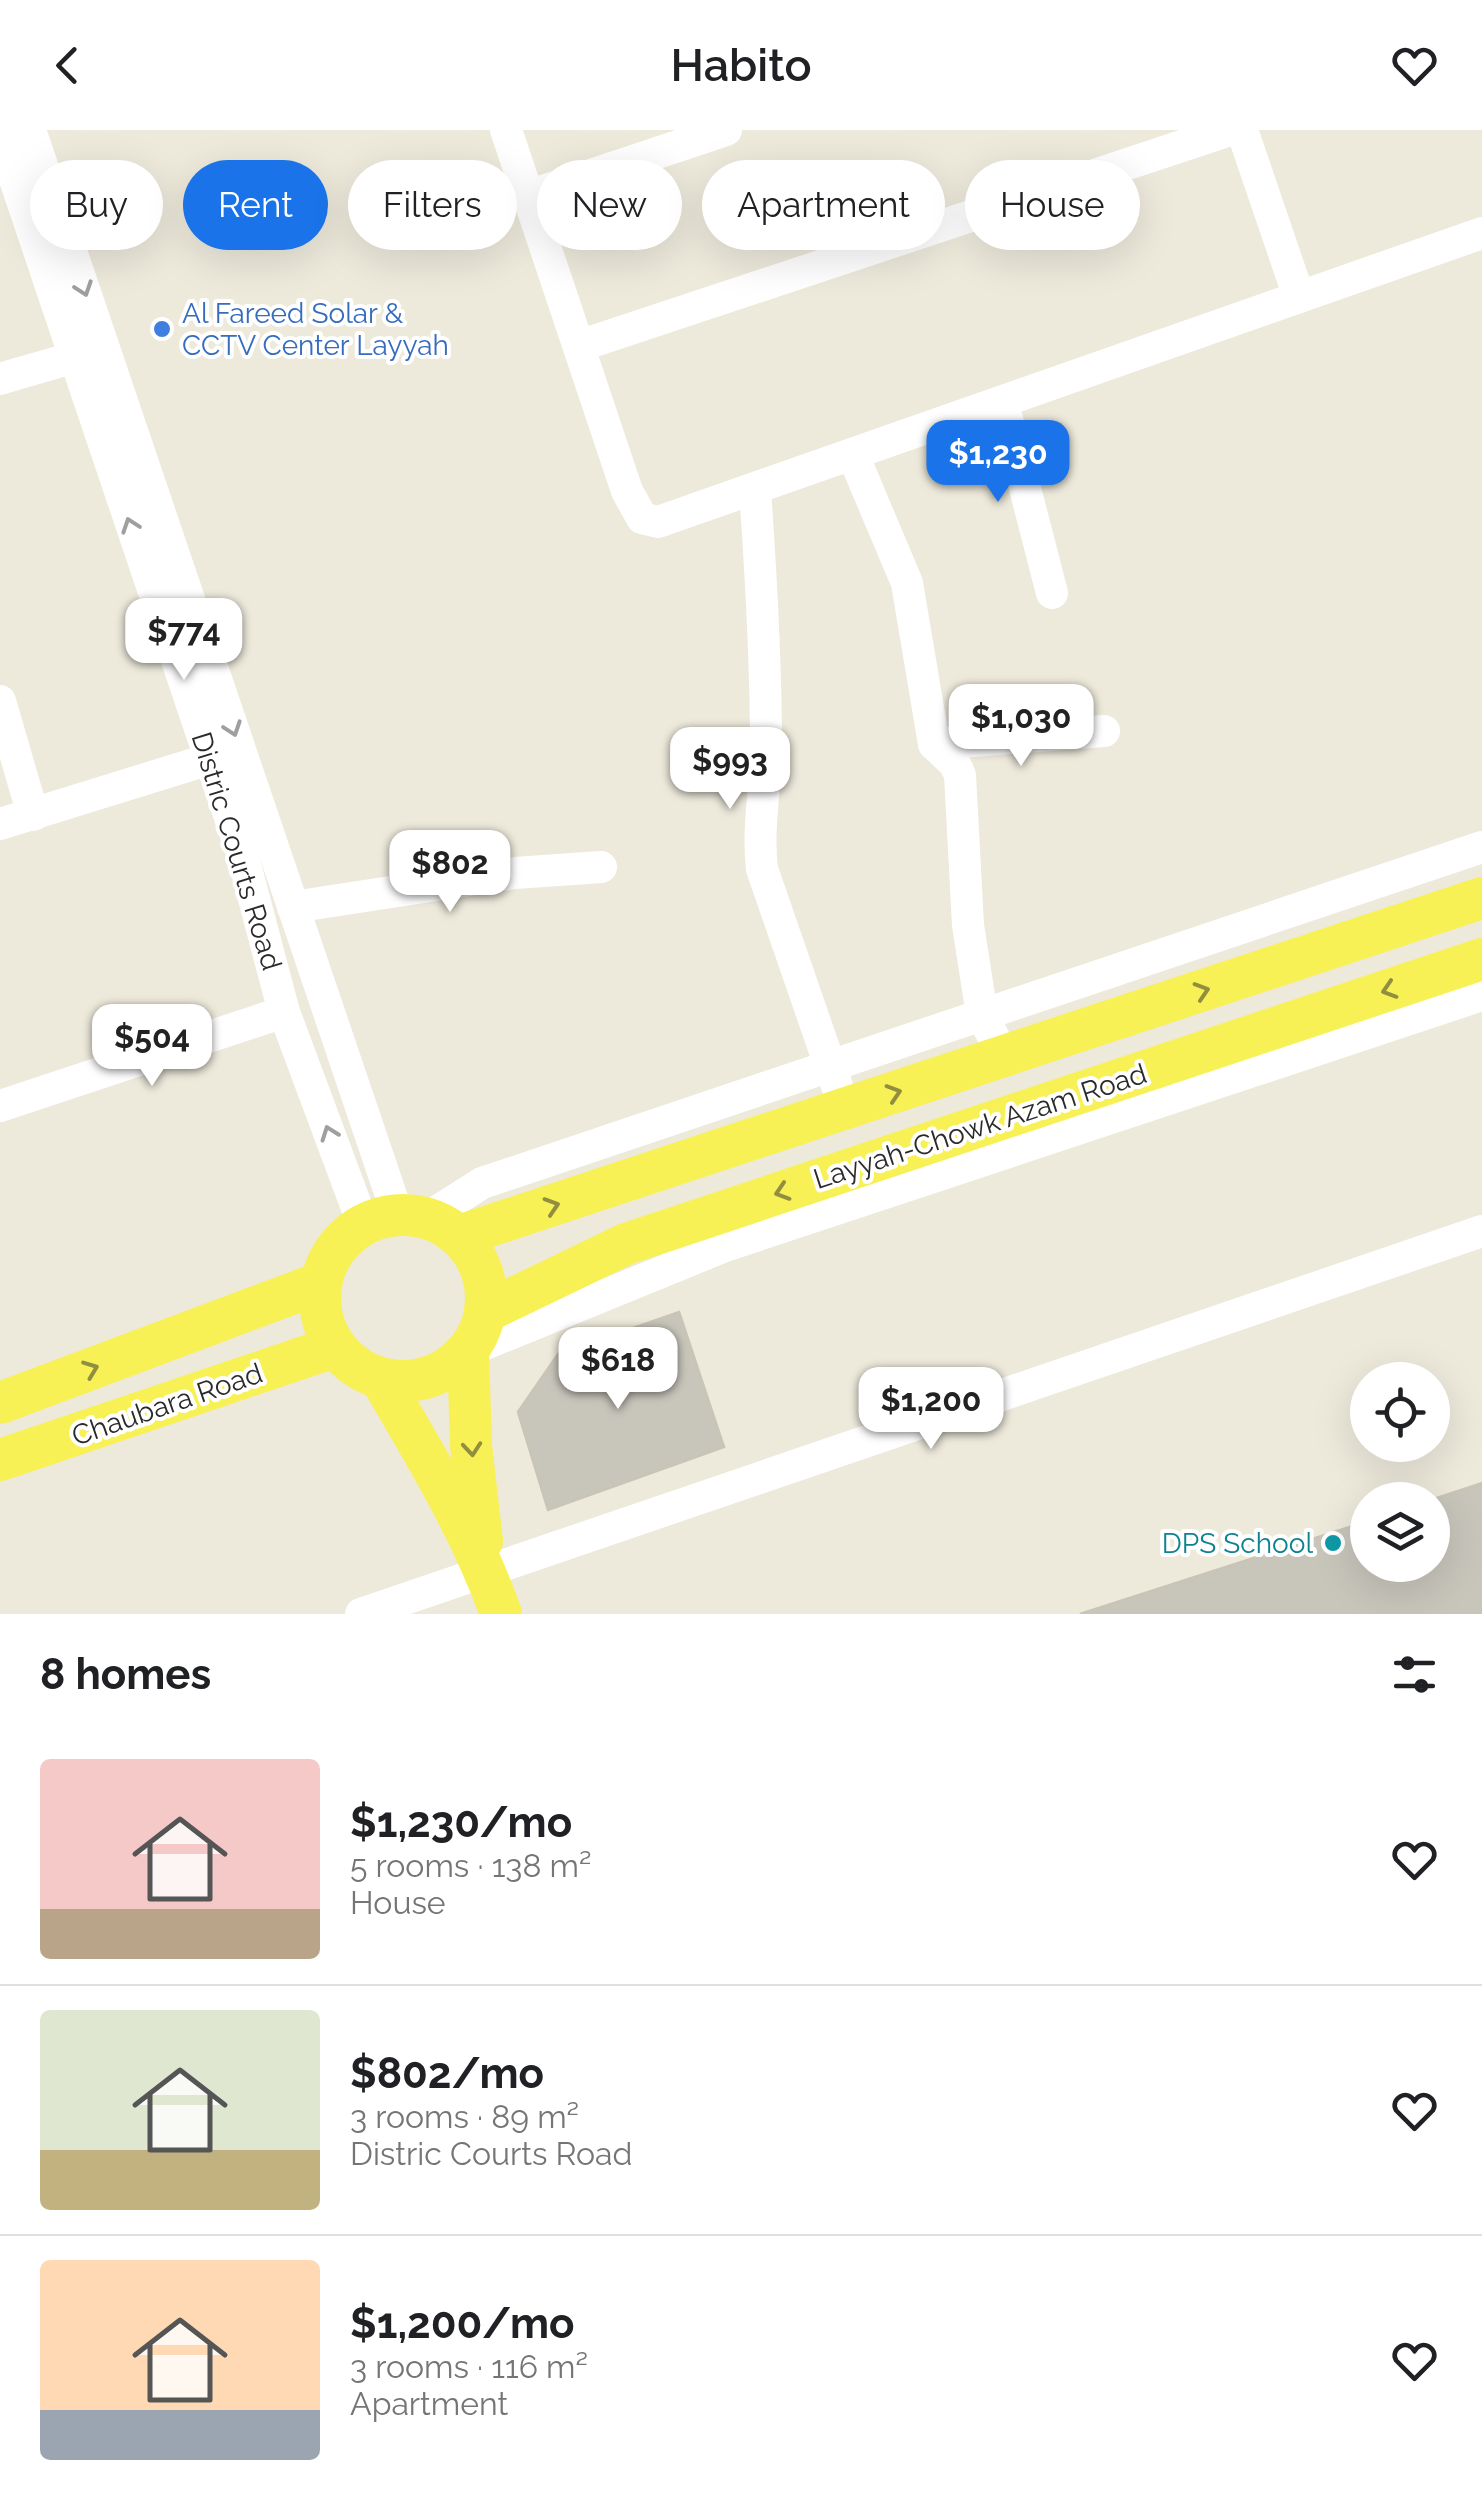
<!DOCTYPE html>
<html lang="en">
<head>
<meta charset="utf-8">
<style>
  body { margin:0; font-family:Raleway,sans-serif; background:#f6f6f6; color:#202124; height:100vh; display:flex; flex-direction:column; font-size:38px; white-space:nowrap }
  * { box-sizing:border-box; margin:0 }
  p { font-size:32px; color:#757577 }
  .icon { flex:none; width:55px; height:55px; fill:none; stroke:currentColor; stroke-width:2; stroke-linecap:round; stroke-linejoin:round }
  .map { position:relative; height:1484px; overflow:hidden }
  .details { display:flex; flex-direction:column; background:#fff; flex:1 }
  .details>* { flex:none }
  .hud { position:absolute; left:30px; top:30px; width:1422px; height:90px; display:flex; gap:20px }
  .controls { position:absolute; left:1350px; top:1232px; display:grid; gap:20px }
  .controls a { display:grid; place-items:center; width:100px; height:100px; border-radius:50%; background:#fff; box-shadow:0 10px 40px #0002; font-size:50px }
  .price { position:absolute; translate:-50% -85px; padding:0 22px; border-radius:20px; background:#fff; color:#222; font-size:32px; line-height:65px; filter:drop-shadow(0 2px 5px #0008) }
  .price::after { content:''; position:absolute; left:50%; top:60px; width:30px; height:22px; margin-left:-15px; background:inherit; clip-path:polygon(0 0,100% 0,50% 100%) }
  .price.selected { background:#1a73e8; color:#fff }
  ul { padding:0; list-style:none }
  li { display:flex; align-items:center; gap:30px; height:250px; padding:0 40px }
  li+li { border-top:2px solid #e0e0e0 }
  li span { display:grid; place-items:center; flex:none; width:280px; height:200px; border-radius:10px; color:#555 }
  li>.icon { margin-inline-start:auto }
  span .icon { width:120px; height:120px; fill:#fffc; stroke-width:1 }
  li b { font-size:42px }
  h2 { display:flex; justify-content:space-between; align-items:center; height:120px; padding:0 40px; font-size:42px }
  .pill { padding:0 35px; border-radius:45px; background:#fff; box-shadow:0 10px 40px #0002; font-size:35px; line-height:90px }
  .pill.selected { background:#1a73e8; color:#fff }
  header { display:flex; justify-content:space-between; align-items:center; height:130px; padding:0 40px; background:#fff; font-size:45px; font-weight:600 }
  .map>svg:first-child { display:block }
  .building { fill:#c8c5bb; stroke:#c9c5b5; stroke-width:2.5 }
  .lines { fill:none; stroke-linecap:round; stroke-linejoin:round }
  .minor { stroke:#fff; stroke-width:32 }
  .major { stroke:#f8f156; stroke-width:42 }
  .oneway { stroke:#9f9f9f }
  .oneway2 { stroke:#918e40 }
  .shop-dot { fill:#3f7fe0; stroke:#fff; stroke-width:4 }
  .culture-dot { fill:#0f9aa8; stroke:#fff; stroke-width:4 }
  .labels { text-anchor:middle; stroke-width:8; stroke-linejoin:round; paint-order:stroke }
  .shop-label { font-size:28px; fill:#366cbe; stroke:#fff; text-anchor:start }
  .street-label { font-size:28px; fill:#2a2a2a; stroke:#fff }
  .culture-label { font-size:28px; fill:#0d838f; stroke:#fff; text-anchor:end }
</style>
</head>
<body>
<header><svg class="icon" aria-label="back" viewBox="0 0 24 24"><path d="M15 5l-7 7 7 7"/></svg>Habito<svg class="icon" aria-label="heart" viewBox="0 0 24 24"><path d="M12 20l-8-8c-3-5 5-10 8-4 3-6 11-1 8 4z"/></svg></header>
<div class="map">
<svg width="1482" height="1484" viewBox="0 0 1482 1484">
  <rect width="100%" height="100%" fill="#ede9db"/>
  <g class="building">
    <path d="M679 1182 724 1317 548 1380 518 1282 558 1224Z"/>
    <path d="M1482 1353V1484H1080L1368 1391V1435H1432L1431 1370Z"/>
  </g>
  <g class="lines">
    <g class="minor">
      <path d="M30 0 398 1086"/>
      <path d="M506 0 627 361 642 388 658 392 1482 103"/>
      <path d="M1242 0 1299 167"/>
      <path d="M0 5 242 723 284 882 363 1094"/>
      <path d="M528 66 726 0"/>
      <path d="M579 216 1230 0"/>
      <path d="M0 249 72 228"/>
      <path d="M1003 273 1052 463"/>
      <path d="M853 325 907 453 934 614 955 634 960 645 968 795 982 885 1004 927"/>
      <path d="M755 360C761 445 766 530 766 616 766 657 757 697 762 739L837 956"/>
      <path d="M0 571 33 685"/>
      <path d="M934 614 1104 601"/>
      <path d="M0 694 210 629"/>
      <path d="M293 777 515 743 601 737"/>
      <path d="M0 976 284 882"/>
      <path d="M427 1088 482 1053 1482 717"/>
      <path d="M468 1221 725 1116 1482 865"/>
      <path d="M361 1484 1482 1101"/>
    </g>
    <g class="major">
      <circle cx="403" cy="1168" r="83"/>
      <path d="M459 1106 1482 768"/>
      <path d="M485 1182 626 1114 1482 829"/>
      <path d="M468 1221 471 1316 482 1411"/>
      <path d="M381 1249C425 1325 472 1401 501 1484"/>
      <path d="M0 1273 320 1153"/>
      <path d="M0 1330 334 1217"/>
    </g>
  </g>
  <defs><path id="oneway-chevron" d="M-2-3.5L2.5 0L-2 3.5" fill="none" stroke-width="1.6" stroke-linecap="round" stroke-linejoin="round" transform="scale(2.5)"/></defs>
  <g class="oneway">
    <use href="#oneway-chevron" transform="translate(84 159) rotate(71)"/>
    <use href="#oneway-chevron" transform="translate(130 395) rotate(-109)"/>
    <use href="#oneway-chevron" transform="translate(233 599) rotate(71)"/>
    <use href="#oneway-chevron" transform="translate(329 1003) rotate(-110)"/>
  </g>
  <g class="oneway2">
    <use href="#oneway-chevron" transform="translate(1389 860) rotate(162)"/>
    <use href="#oneway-chevron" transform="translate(1202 861) rotate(-18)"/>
    <use href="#oneway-chevron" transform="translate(894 963) rotate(-18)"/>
    <use href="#oneway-chevron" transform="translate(782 1062) rotate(162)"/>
    <use href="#oneway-chevron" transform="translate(552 1076) rotate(-18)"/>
    <use href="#oneway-chevron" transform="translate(91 1239) rotate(-21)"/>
    <use href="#oneway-chevron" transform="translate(472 1319) rotate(85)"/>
  </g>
  <circle class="shop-dot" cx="162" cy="199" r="10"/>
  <circle class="culture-dot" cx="1333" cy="1413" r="10"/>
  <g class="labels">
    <g class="shop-label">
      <text x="182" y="193">Al Fareed Solar &amp;<tspan x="182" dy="32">CCTV Center Layyah</tspan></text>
    </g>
    <g class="street-label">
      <text transform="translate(237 721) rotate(73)" y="10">Distric Courts Road</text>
      <text transform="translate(980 996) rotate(-18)" y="10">Layyah-Chowk Azam Road</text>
      <text transform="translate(167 1274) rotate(-19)" y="10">Chaubara Road</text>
    </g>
    <g class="culture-label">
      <text x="1313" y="1423">DPS School</text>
    </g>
  </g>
</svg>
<div class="controls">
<a><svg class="icon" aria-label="locate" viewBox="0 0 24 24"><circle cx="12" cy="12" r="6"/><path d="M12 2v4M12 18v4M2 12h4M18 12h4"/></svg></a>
<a><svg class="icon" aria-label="layers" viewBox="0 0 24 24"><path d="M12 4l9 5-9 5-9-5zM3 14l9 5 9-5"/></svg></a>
</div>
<b class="price selected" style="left:998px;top:375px">$1,230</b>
<b class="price" style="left:184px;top:553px">$774</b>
<b class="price" style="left:1021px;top:639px">$1,030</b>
<b class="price" style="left:730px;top:682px">$993</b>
<b class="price" style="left:450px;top:785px">$802</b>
<b class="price" style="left:152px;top:959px">$504</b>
<b class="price" style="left:618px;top:1282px">$618</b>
<b class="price" style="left:931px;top:1322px">$1,200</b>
<div class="hud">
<a class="pill">Buy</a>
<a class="pill selected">Rent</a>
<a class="pill">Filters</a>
<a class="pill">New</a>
<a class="pill">Apartment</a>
<a class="pill">House</a>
</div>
</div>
<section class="details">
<h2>8 homes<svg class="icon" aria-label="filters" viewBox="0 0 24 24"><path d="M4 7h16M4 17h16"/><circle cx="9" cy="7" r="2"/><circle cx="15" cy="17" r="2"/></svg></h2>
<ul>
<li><span style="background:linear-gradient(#f6c9c9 75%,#b9a48a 0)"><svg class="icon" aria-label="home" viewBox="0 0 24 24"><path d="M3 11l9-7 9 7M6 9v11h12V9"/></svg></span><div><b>$1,230/mo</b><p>5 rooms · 138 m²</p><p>House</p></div><svg class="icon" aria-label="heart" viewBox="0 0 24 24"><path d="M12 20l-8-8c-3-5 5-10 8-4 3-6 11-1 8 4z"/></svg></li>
<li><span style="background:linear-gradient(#dfe7d0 70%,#c2b280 0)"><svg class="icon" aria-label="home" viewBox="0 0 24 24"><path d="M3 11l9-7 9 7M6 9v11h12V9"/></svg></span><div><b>$802/mo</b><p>3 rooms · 89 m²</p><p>Distric Courts Road</p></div><svg class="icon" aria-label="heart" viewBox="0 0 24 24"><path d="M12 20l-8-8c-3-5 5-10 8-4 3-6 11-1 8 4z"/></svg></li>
<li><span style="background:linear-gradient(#ffd9b3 75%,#9aa5b1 0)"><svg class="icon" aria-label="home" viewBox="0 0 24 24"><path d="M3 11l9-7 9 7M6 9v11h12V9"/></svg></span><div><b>$1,200/mo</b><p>3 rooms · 116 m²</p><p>Apartment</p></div><svg class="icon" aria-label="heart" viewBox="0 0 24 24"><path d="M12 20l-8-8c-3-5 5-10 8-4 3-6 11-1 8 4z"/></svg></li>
</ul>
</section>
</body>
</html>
